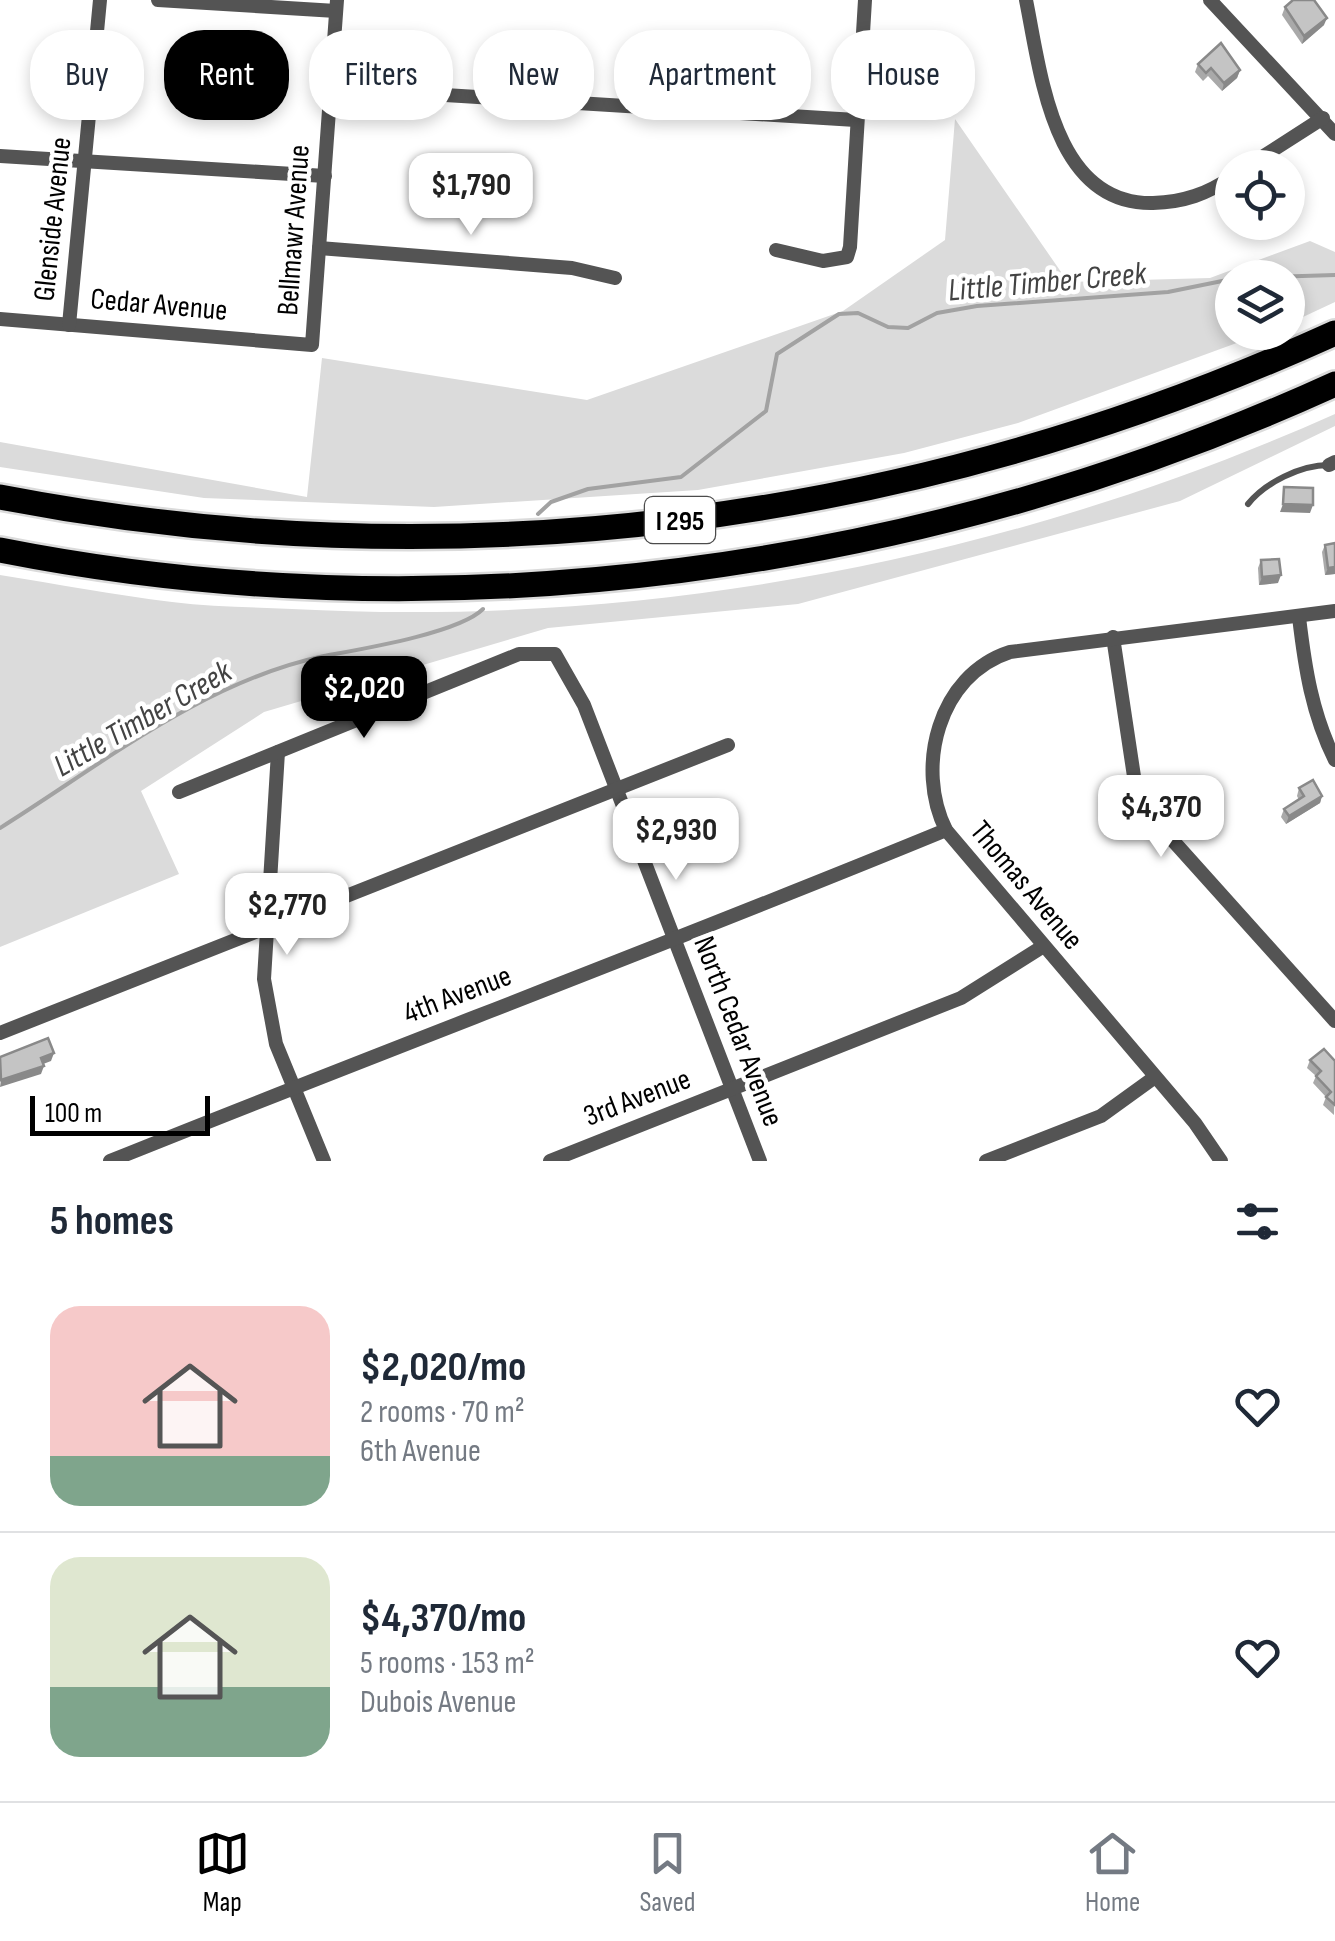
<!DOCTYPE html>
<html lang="en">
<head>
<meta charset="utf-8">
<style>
  body { margin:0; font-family:"Sofia Sans Condensed",sans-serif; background:#f6f6f7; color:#1f2937; height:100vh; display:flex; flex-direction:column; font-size:38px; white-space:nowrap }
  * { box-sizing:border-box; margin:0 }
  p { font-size:32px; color:#747a83 }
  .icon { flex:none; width:55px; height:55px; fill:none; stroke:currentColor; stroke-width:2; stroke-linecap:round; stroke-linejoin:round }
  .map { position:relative; height:1161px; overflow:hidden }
  .drawer { display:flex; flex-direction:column; background:#fff; flex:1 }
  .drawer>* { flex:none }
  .top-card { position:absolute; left:30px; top:30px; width:1275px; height:90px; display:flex; gap:20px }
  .controls { position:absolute; left:1215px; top:150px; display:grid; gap:20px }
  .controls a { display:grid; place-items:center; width:90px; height:90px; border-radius:50%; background:#fff; box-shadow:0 5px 15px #0003; font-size:50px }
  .scale { position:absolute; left:30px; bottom:25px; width:180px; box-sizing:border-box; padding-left:10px; border:5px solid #000; border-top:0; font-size:28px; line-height:35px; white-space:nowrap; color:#000; -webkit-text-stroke:8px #fff; paint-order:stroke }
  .price { position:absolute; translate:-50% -85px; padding:0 22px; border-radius:20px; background:#fff; color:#222; font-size:32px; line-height:65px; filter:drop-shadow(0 2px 5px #0008) }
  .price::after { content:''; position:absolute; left:50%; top:60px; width:30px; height:22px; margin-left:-15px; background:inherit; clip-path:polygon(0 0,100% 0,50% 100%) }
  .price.selected { background:#000; color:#fff }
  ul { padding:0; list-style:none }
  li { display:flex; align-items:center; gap:30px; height:250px; padding:0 50px }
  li+li { border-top:2px solid #e0e1e3 }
  li span { display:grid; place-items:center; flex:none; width:280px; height:200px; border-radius:30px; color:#555 }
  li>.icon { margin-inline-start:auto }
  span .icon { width:120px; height:120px; fill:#fffc; stroke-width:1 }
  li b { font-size:42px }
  h2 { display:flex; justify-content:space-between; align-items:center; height:120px; padding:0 50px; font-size:42px }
  .chip { padding:0 35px; border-radius:40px; background:#fff; box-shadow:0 5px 15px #0003; font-size:35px; line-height:90px }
  .chip.selected { background:#000; color:#fff }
  .tabs { display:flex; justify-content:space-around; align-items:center; height:140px; border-top:2px solid #e0e1e3; background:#fff; font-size:28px; color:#747a83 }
  .tabs a { display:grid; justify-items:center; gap:5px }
  .tabs .selected { color:#000 }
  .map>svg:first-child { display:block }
  .green { fill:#dbdbdb }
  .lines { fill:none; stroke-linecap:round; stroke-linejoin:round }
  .stream { stroke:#a2a2a2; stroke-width:4 }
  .highway-casing { stroke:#dbdbdb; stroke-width:30 }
  .lane { stroke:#545454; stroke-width:6 }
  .street { stroke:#545454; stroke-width:14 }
  .highway { stroke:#000; stroke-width:25 }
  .wall { fill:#a9a9a9 }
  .shaded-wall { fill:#898989 }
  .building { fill:#c4c4c4; stroke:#898989; stroke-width:2.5 }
  .labels { text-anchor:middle; stroke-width:9; stroke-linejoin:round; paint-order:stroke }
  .shield { fill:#fff; stroke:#4c4c4c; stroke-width:2.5 }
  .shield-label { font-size:28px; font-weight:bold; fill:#000 }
  .street-label { font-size:30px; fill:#000; stroke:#fff }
  .water-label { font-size:32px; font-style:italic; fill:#434343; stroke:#fff }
</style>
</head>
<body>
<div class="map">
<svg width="1335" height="1161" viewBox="0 0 1335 1161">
  <rect width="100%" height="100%" fill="#fff"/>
  <g class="green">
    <path d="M955 119 1068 282 1210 278 1310 241 1335 252V302L1288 324V278H1232V332L1264 333 1018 423 904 453 698 490 434 507 204 498 0 467V442L307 497 322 358 587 400 843 311 945 240Z"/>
    <path d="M1335 414V426L1180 501 798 604 548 628 264 712 141 791 179 874 0 947V575C57 584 114 595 172 602 211 607 252 607 292 609 651 628 1007 560 1335 414Z"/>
  </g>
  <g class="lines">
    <g class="stream">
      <path d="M1240 278 1335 275"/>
      <path d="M538 514 551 502 588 489 681 477 766 411 777 354 839 314 858 313 888 327 908 328 937 313 977 306 1168 292 1232 279"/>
      <path d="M0 828C101 765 204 681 324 656 362 649 459 633 483 609"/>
    </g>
    <defs>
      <g id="highway">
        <path d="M0 497C455 585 914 524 1335 333"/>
        <path d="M0 550C445 638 923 572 1335 384"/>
      </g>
    </defs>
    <use href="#highway" class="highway-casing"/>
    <path class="lane" d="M1248 504C1265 483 1300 465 1329 465"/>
    <g class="street">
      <path d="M158 0 336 11"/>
      <path d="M1026 0C1041 74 1053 205 1153 203 1184 202 1207 194 1232 177"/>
      <path d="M1210 0 1335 134"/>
      <path d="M331 88 856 120"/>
      <path d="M0 156 325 176"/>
      <path d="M1245 168 1323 118"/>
      <path d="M319 248 572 268 615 278"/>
      <path d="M776 250 823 261 847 257 850 247 865 0"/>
      <path d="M0 319 312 345 337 0"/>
      <path d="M69 325 100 0"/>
      <path d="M1329 465 1335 462"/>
      <path d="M1299 617C1305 668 1312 714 1335 760"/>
      <path d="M1113 637 1135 783 1167 834 1335 1021"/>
      <path d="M278 752 264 979 276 1044 324 1161"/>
      <path d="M179 792 519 654H555L584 705 760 1161"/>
      <path d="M0 1033 728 745"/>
      <path d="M110 1161C388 1049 669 944 946 830"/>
      <path d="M550 1161 961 998 1042 947"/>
      <path d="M986 1161 1101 1116 1155 1077"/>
      <path d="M1221 1161 1195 1123 946 830C915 768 938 675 1010 652L1335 611"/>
    </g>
    <use href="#highway" class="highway"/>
  </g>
  <g class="wall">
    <path d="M1285 7 1324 25 1302 44 1282 15Z"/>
    <path d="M1198 64 1240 70 1237 78 1222 91 1208 76 1203 81 1195 72Z"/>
    <path d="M1325 545 1335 574 1325 575 1322 552Z"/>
    <path d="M1261 560 1278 583 1259 585 1258 568Z"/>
    <path d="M1299 788 1322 796 1320 803 1286 824 1281 817 1284 809 1299 800 1297 796Z"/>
    <path d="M1310 1060 1335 1061 1334 1115 1323 1105 1326 1097 1313 1083 1316 1076 1307 1068Z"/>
  </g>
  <g class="shaded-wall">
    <path d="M1327 18 1324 25 1302 44 1304 36Z"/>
    <path d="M1240 70 1237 78 1222 91 1224 83Z"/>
    <path d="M1283 504 1313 505 1310 513 1280 512Z"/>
    <path d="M1335 567V574L1325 575 1328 568Z"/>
    <path d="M1281 575 1278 583 1259 585 1262 577Z"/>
    <path d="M1322 796 1320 803 1286 824 1289 816Z"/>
    <path d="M54 1053 51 1061 38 1066 41 1058Z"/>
    <path d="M44 1066 41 1074 0 1087 1 1080Z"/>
  </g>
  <g class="building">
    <path d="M1293 0H1314L1327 18 1304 36 1285 7Z"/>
    <path d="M1221 43 1240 70 1224 83 1211 68 1206 73 1198 64Z"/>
    <path d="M1284 487 1313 488V505L1283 504Z"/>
    <path d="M1335 543V567L1328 568 1325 545Z"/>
    <path d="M1279 559 1281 575 1262 577 1261 560Z"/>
    <path d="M1313 780 1322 796 1289 816 1284 809 1304 796 1299 788Z"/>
    <path d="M48 1038 54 1053 41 1058 44 1066 1 1080 0 1057Z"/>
    <path d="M1324 1049 1335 1061V1105L1326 1097 1331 1092 1316 1076 1321 1071 1310 1060Z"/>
  </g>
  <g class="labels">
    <rect class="shield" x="645" y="497" width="70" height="46" rx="8"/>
    <g class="shield-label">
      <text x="680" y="530">I 295</text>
    </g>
    <g class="street-label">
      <text transform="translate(52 219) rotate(-84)" y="10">Glenside Avenue</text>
      <text transform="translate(293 230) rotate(-86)" y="10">Bellmawr Avenue</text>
      <text transform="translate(159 304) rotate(5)" y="10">Cedar Avenue</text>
      <text transform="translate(1027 885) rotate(50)" y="10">Thomas Avenue</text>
      <text transform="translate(457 994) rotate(-21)" y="10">4th Avenue</text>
      <text transform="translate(739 1031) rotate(69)" y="10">North Cedar Avenue</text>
      <text transform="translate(637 1097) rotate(-21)" y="10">3rd Avenue</text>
    </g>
    <g class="water-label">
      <text transform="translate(1047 281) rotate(-5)" y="11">Little Timber Creek</text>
      <text transform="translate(142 718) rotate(-30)" y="11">Little Timber Creek</text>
    </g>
  </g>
</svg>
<div class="controls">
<a><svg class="icon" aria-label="locate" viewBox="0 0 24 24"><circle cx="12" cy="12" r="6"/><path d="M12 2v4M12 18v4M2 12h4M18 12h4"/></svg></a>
<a><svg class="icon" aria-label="layers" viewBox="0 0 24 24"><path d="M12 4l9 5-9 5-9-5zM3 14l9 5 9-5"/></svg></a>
</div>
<div class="scale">100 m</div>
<b class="price" style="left:471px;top:238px">$1,790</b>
<b class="price selected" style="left:364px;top:741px">$2,020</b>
<b class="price" style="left:1161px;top:860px">$4,370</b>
<b class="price" style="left:676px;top:883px">$2,930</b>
<b class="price" style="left:287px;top:958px">$2,770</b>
<div class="top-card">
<a class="chip">Buy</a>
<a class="chip selected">Rent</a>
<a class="chip">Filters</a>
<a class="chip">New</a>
<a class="chip">Apartment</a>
<a class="chip">House</a>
</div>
</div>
<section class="drawer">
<h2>5 homes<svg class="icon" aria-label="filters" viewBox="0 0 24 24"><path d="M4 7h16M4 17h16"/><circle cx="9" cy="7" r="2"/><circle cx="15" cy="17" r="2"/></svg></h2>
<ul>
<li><span style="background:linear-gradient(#f6c9c9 75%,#7fa58c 0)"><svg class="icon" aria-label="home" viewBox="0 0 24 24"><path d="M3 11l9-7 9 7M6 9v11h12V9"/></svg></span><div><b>$2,020/mo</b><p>2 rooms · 70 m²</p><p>6th Avenue</p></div><svg class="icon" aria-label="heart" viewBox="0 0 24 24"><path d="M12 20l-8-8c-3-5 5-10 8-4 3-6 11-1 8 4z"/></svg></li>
<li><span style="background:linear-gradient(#dfe7d0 65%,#7fa58c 0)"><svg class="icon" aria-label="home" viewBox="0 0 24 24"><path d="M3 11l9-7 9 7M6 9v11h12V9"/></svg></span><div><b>$4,370/mo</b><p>5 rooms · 153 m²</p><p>Dubois Avenue</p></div><svg class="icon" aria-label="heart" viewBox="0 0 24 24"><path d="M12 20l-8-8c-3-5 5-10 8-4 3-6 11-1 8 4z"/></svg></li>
</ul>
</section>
<nav class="tabs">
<a class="selected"><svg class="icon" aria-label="map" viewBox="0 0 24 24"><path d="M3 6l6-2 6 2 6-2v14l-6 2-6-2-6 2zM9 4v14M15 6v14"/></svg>Map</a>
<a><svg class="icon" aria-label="saved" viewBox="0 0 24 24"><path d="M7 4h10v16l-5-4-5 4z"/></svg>Saved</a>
<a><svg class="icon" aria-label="home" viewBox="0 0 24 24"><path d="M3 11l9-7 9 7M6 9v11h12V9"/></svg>Home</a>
</nav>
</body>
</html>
